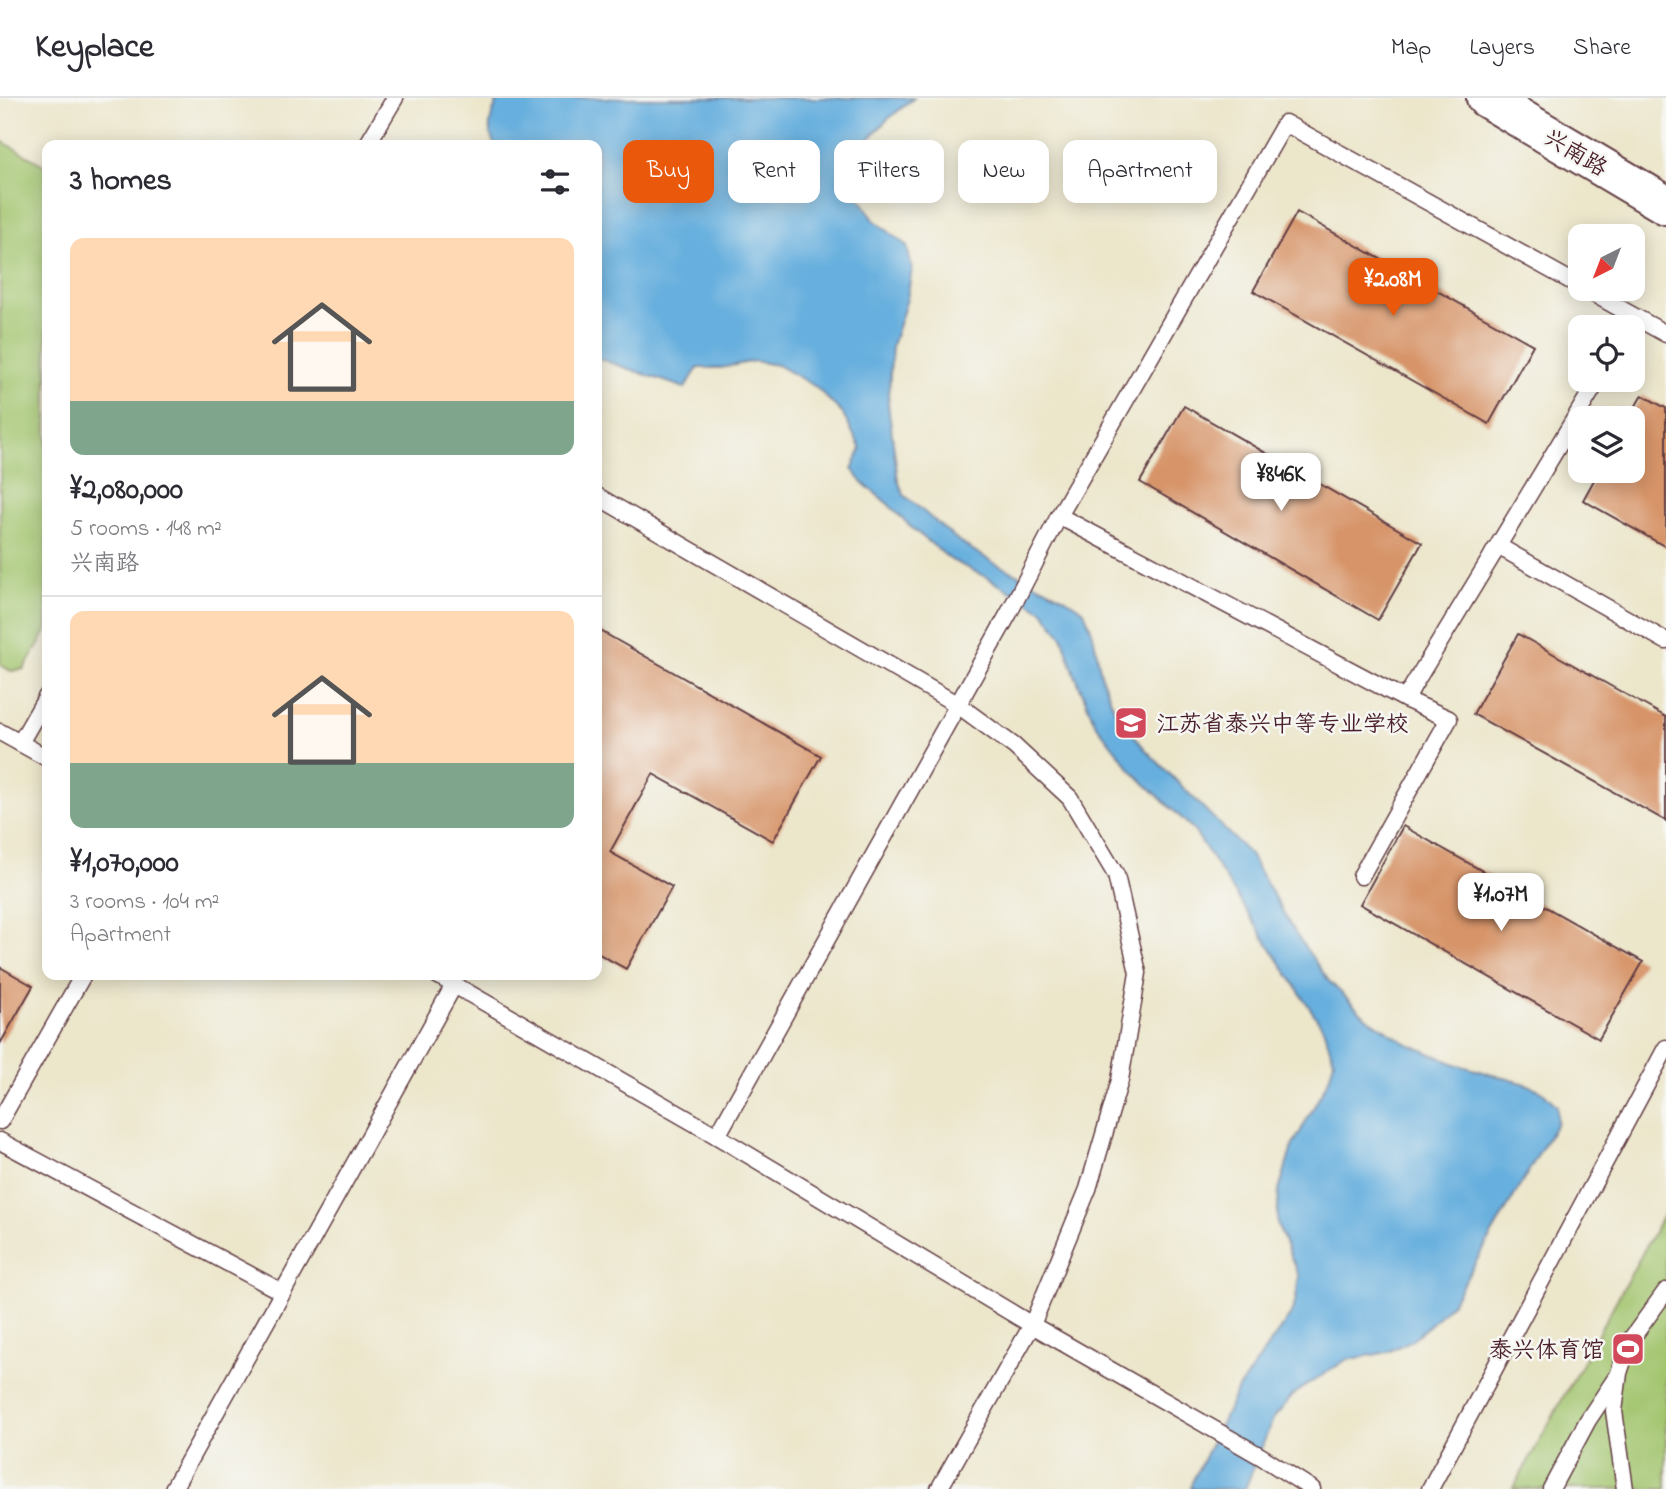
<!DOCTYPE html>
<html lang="en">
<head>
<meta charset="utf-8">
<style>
  body { margin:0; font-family:"Indie Flower","LXGW WenKai TC",sans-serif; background:#f2f2f3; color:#2b2b33; height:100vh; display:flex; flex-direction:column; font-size:26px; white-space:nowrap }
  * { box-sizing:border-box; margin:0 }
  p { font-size:23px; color:#7c7c81 }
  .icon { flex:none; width:38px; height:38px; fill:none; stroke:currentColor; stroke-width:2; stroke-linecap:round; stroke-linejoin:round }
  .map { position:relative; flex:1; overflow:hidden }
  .drawer { position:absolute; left:42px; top:42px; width:560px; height:840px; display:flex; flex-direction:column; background:#fff; border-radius:14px; box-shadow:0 4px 18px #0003 }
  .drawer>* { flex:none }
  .hud { position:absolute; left:623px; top:42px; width:665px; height:63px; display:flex; gap:14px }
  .needle { width:46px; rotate:222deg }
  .tools { position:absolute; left:1568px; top:126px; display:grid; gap:14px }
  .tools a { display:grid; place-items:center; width:77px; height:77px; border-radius:14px; background:#fff; box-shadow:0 4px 18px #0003; font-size:35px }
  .price { position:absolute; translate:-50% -60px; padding:0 16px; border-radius:14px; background:#fff; color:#222; font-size:23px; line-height:46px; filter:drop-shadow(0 2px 4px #0008) }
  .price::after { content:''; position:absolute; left:50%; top:42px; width:21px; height:16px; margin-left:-10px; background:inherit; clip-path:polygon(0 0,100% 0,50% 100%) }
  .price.selected { background:#ea580c; color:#fff }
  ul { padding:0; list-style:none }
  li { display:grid; align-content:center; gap:14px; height:371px; padding:0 28px }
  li+li { border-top:2px solid #e1e1e2 }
  li span { display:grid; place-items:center; height:217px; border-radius:14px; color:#555 }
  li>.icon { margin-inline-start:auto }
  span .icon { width:126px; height:126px; fill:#fffc; stroke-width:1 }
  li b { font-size:30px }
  h2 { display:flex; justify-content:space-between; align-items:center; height:84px; padding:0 28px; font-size:30px }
  .chip { padding:0 24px; border-radius:14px; background:#fff; box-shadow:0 4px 18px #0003; font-size:24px; line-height:63px }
  .chip.selected { background:#ea580c; color:#fff }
  header { display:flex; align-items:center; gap:42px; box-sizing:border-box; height:98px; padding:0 35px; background:#fff; border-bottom:2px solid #e1e1e2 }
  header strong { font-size:33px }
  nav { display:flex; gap:38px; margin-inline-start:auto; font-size:24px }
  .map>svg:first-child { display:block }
  .green { fill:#a3c56e; stroke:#76724c; stroke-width:2 }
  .water { fill:#66afde; stroke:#586784; stroke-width:2 }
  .building { fill:#d79469 }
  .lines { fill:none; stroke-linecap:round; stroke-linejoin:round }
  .lane-casing { stroke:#623d43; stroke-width:19 }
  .secondary-casing { stroke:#623d43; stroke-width:42 }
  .lane { stroke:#fff; stroke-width:16 }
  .secondary { stroke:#fff; stroke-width:38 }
  .labels { text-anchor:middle; stroke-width:5; stroke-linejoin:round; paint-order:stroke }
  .street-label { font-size:23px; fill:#4a1f2b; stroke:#f6f6f2 }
  .poi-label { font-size:23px; fill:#4a1f2b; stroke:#f6f6f2; text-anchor:start }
</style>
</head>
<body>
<header>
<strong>Keyplace</strong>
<nav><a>Map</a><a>Layers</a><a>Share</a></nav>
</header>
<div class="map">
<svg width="1666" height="1391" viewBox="0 0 1666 1391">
  <rect width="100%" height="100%" fill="#f6f6f2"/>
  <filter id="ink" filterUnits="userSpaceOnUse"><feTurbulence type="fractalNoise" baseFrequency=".0143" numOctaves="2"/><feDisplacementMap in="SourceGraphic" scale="14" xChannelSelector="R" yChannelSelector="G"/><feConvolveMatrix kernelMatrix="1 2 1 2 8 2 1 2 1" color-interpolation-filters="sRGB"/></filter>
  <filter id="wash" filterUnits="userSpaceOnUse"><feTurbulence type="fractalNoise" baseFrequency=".00686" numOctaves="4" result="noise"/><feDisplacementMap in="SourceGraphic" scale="28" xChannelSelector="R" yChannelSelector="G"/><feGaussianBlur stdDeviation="1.57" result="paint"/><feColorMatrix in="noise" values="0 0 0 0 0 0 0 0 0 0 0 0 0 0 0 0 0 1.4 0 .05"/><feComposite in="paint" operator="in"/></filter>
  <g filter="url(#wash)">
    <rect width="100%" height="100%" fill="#ece6cb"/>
    <g class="green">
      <path d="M0 42 47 69V532L24 571 11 573 0 567Z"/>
      <path d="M1666 1112V1391H1513Z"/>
    </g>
    <path class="water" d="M499 0H914L888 21 859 52 856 73 860 100 874 122 907 148 912 171 907 201 892 248 888 306 898 383 904 397 957 442 992 464 1063 499 1084 513 1093 536 1102 581 1115 613 1145 651 1250 757 1295 835 1329 883 1366 919 1406 945 1458 967 1526 986 1542 993 1557 1008V1024L1452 1205 1431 1226 1410 1243 1388 1254 1346 1262 1295 1295 1273 1321 1245 1391H1191L1192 1384 1238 1291 1291 1216 1296 1201 1299 1178 1277 1126 1279 1092 1292 1049 1329 981 1334 962 1323 930 1193 731 1132 673 1095 625 1075 577 1062 538 1043 513 986 479 951 462 912 430 888 406 864 386 852 371 861 351 843 316 816 289 777 267 754 263 721 270H698L685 290 597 260V47H495C485 31 491 17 499 0Z"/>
    <g id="blocks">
      <g class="building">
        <path d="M1297 114 1533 247 1489 326 1253 193Z"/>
        <path d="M1642 297 1666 310V449L1583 402 1599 373H1633V320H1629Z"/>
        <path d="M1184 308 1422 445 1378 522 1140 384Z"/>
        <path d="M597 531 821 658 773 743 653 676 610 754 672 789 626 871 597 855Z"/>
        <path d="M1518 536 1666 619V723L1473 616Z"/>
        <path d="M1403 728 1643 864 1599 941 1360 806Z"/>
        <path d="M0 869 33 888 0 946Z"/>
      </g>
    </g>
  </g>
  <g filter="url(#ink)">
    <use href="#blocks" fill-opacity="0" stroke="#623d43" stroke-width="2"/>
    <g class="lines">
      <defs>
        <g id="lane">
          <path d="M367 47 395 0"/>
          <path d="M1585 191 1666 236"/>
          <path d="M597 398 958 607 1014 648 1070 700 1116 777 1138 875 1120 982 1088 1091 1032 1227 939 1391"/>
          <path d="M1059 418 1405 601 1498 448 1666 543"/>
          <path d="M1493 456 1598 282"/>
          <path d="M0 634 47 660"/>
          <path d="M20 645 47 598"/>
          <path d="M1361 778 1449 621 1405 601 1411 592"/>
          <path d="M437 877 717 1038 1032 1227 1262 1359 1312 1391"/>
          <path d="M0 1023 83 877"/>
          <path d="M717 1038 1009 515 1059 418 1285 25 1580 188"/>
          <path d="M0 1043 282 1194"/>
          <path d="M173 1391 454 887"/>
          <path d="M1430 1391 1666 950"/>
          <path d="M1551 1391 1588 1322 1616 1280"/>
          <path d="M1625 1391 1614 1313 1619 1275 1629 1244 1666 1193"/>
        </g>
        <path id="secondary" d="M1486 0 1666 107"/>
      </defs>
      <use href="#lane" class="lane-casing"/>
      <use href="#secondary" class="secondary-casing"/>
      <use href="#lane" class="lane"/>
      <use href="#secondary" class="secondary"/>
    </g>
  </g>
  <defs>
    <symbol id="school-square" viewBox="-11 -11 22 22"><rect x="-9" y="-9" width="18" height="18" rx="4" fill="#d1495b" stroke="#f6f6f2"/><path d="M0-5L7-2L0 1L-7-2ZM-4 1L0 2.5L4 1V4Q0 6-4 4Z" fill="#fff"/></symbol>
    <symbol id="stadium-square" viewBox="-11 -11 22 22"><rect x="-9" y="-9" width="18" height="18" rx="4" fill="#d1495b" stroke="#f6f6f2"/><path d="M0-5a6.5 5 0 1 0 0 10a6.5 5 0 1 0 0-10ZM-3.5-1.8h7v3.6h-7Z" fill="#fff"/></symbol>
  </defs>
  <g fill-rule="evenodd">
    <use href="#school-square" x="1112" y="606" width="38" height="38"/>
    <use href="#stadium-square" x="1609" y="1232" width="38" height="38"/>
  </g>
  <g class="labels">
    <g class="street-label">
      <text transform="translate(1576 54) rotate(31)" y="8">兴南路</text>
    </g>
    <g class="poi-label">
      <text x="1156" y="633">江苏省泰兴中等专业学校</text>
      <text x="1604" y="1259" text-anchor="end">泰兴体育馆</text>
    </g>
  </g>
</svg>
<div class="tools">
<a><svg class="needle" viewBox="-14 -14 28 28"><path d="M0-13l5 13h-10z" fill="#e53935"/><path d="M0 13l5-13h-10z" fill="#7c7c81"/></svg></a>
<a><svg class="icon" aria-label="locate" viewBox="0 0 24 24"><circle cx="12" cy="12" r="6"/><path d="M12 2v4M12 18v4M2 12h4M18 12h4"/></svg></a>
<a><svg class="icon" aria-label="layers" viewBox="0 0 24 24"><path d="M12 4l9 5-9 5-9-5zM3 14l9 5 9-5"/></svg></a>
</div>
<b class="price selected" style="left:1393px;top:220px">¥2.08M</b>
<b class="price" style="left:1281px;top:415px">¥846K</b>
<b class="price" style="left:1501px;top:835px">¥1.07M</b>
<div class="hud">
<a class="chip selected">Buy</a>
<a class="chip">Rent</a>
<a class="chip">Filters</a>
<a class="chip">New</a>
<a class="chip">Apartment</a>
</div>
<section class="drawer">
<h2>3 homes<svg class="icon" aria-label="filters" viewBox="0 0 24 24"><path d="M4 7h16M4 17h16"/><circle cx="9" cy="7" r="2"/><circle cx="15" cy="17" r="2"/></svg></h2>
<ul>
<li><span style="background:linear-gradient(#ffd9b3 75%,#7fa58c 0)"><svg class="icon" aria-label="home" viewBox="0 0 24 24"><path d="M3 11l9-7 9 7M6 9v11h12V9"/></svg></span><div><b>¥2,080,000</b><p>5 rooms · 148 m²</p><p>兴南路</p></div></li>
<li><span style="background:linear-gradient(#ffd9b3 70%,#7fa58c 0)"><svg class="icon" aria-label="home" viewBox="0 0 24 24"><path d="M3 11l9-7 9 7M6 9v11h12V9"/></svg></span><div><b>¥1,070,000</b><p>3 rooms · 104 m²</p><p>Apartment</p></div></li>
</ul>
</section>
</div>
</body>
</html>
